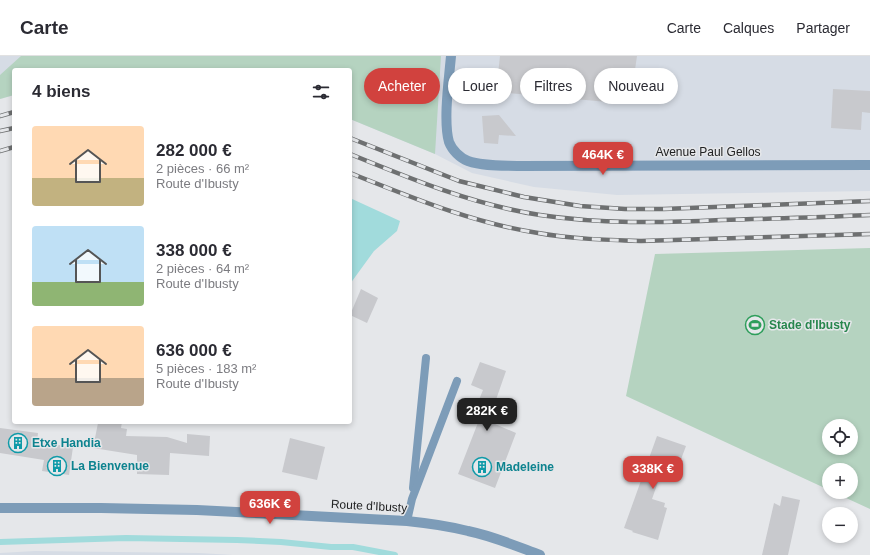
<!DOCTYPE html>
<html lang="fr">
<head>
<meta charset="utf-8">
<style>
  body { margin:0; font-family:Arial,sans-serif; background:#f2f2f3; color:#2b2b33; height:100vh; display:flex; flex-direction:column; font-size:15px; white-space:nowrap }
  * { box-sizing:border-box; margin:0 }
  p { font-size:13px; color:#7c7c81 }
  .icon { flex:none; width:22px; height:22px; fill:none; stroke:currentColor; stroke-width:2; stroke-linecap:round; stroke-linejoin:round }
  .map { position:relative; flex:1; overflow:hidden }
  .drawer { position:absolute; left:12px; top:12px; width:340px; height:356px; display:flex; flex-direction:column; background:#fff; border-radius:4px; box-shadow:0 2px 6px #0003 }
  .drawer>* { flex:none }
  .banner { position:absolute; left:364px; top:12px; width:380px; height:36px; display:flex; gap:8px }
  .fabs { position:absolute; left:822px; top:363px; display:grid; gap:8px }
  .fabs a { display:grid; place-items:center; width:36px; height:36px; border-radius:50%; background:#fff; box-shadow:0 2px 6px #0003; font-size:20px }
  .price { position:absolute; translate:-50% -34px; padding:0 9px; border-radius:8px; background:#d1423e; color:#fff; font-size:13px; line-height:26px; filter:drop-shadow(0 1px 2px #0008) }
  .price::after { content:''; position:absolute; left:50%; top:24px; width:12px; height:9px; margin-left:-6px; background:inherit; clip-path:polygon(0 0,100% 0,50% 100%) }
  .price.current { background:#222; color:#fff }
  ul { padding:0; list-style:none }
  li { display:flex; align-items:center; gap:12px; height:100px; padding:0 20px }
  li span { display:grid; place-items:center; flex:none; width:112px; height:80px; border-radius:4px; color:#555 }
  li>.icon { margin-inline-start:auto }
  span .icon { width:48px; height:48px; fill:#fffc; stroke-width:1 }
  li b { font-size:17px }
  h2 { display:flex; justify-content:space-between; align-items:center; height:48px; padding:0 20px; font-size:17px }
  .pill { padding:0 14px; border-radius:18px; background:#fff; box-shadow:0 2px 6px #0003; font-size:14px; line-height:36px }
  .pill.current { background:#d1423e; color:#fff }
  header { display:flex; align-items:center; gap:24px; box-sizing:border-box; height:56px; padding:0 20px; background:#fff; border-bottom:1px solid #e1e1e2 }
  header strong { font-size:19px }
  nav { display:flex; gap:22px; margin-inline-start:auto; font-size:14px }
  .map>svg:first-child { display:block }
  .built { fill:#d6dce5 }
  .green { fill:#b5d3c0; fill-rule:evenodd }
  .water { fill:#a1dbdc }
  .lines { fill:none; stroke-linecap:round; stroke-linejoin:round }
  .stream { stroke:#a1dbdc; stroke-width:6 }
  .building { fill:#c8c9cd }
  .service { stroke:#7d9cb8; stroke-width:8 }
  .minor { stroke:#7d9cb8; stroke-width:10 }
  .tertiary { stroke:#7d9cb8; stroke-width:10 }
  .rail-casing { stroke:#6e7071; stroke-width:4.5 }
  .rail { stroke:#e5e7ea; stroke-width:3; stroke-dasharray:9; stroke-linecap:butt }
  .labels { text-anchor:middle; stroke-width:3; stroke-linejoin:round; paint-order:stroke }
  .street-label { font-size:12px; fill:#222324; stroke:#e5e7ea }
  .leisure-label { font-size:12px; font-weight:bold; fill:#27864d; stroke:#e5e7ea; text-anchor:start }
  .culture-label { font-size:12px; font-weight:bold; fill:#0d838f; stroke:#e5e7ea; text-anchor:start }
</style>
</head>
<body>
<header>
<strong>Carte</strong>
<nav><a>Carte</a><a>Calques</a><a>Partager</a></nav>
</header>
<div class="map">
<svg width="870" height="499" viewBox="0 0 870 499">
  <rect width="100%" height="100%" fill="#e5e7ea"/>
  <g class="built">
    <path d="M0 0H870V135L617 139 534 131 472 117 435 98 350 63V14H14V39L0 43Z"/>
    <path d="M35 495 199 497 233 499H0V497Z"/>
  </g>
  <g class="green">
    <path d="M21 0H441L435 98 350 63V14H14V39L0 43V19Z"/>
    <path d="M870 192V453L833 436H851V414H829V434L626 340 655 198ZM829 370H851V392H829Z"/>
  </g>
  <path class="water" d="M350 142 400 165 397 175 374 195 350 228Z"/>
  <g class="lines">
    <path class="stream" d="M0 486 126 482 237 484 281 486 331 491H353L395 499"/>
  </g>
  <g class="building">
    <path d="M500 0H637L630 48 496 36Z"/>
    <path d="M833 33 870 35V57L862 56 861 74 831 72Z"/>
    <path d="M499 59 516 80 499 79 498 88 484 87 482 60Z"/>
    <path d="M361 233 378 242 367 267 350 259Z"/>
    <path d="M480 306 506 315 491 358 499 361 495 368 516 377 495 432 458 418 479 364 472 361 483 334 471 329Z"/>
    <path d="M106 366H122L121 372 127 373 126 380 167 381 187 387V378L210 380 209 400 170 397 169 419 137 418V399L93 392 98 367 106 368Z"/>
    <path d="M0 372 38 377 37 386 73 391 69 419 42 415 44 404 0 397Z"/>
    <path d="M657 380 686 390 677 414 664 409 652 443 665 447 664 451 667 452 658 484 632 476 633 475 624 472Z"/>
    <path d="M290 382 325 391 317 424 282 416Z"/>
    <path d="M782 440 800 444 788 499H762L774 447 780 450Z"/>
  </g>
  <g class="lines">
    <g class="service">
      <path d="M413 432 426 302"/>
      <path d="M407 465 412 443 457 325"/>
    </g>
    <path class="minor" d="M451 0C449 23 443 65 449 86 452 94 460 102 468 105 485 111 506 109 523 110L870 109"/>
    <path class="tertiary" d="M0 452H101L197 454 407 465C427 467 448 470 468 475 493 480 516 490 540 499"/>
    <defs>
      <g id="rail">
        <path d="M0 60 14 56"/>
        <path d="M0 75 14 72"/>
        <path d="M350 82 459 125 524 141 580 150 625 153H664L870 145"/>
        <path d="M0 95 14 91"/>
        <path d="M350 98C411 123 474 149 540 159 600 168 661 167 721 164 771 163 820 161 870 159"/>
        <path d="M350 117C411 141 472 167 538 177 572 183 606 184 641 185L870 178"/>
      </g>
    </defs>
    <use href="#rail" class="rail-casing"/>
    <use href="#rail" class="rail"/>
  </g>
  <defs>
    <symbol id="stadium-ring" viewBox="-11 -11 22 22"><circle r="9.5" fill="#e5e7ea" stroke="#2e9e5b" stroke-width="1.5"/><path d="M0-5a6.5 5 0 1 0 0 10a6.5 5 0 1 0 0-10ZM-3.5-1.8h7v3.6h-7Z" fill="#2e9e5b"/></symbol>
    <symbol id="building-ring" viewBox="-11 -11 22 22"><circle r="9.5" fill="#e5e7ea" stroke="#0f9aa8" stroke-width="1.5"/><path d="M-4-6H4V6H1V3H-1V6H-4ZM-2.5-4.3h1.7v1.8h-1.7ZM.8-4.3h1.7v1.8H.8ZM-2.5-1h1.7V.8h-1.7ZM.8-1h1.7V.8H.8Z" fill="#0f9aa8"/></symbol>
  </defs>
  <g fill-rule="evenodd">
    <use href="#stadium-ring" x="744" y="258" width="22" height="22"/>
    <use href="#building-ring" x="7" y="376" width="22" height="22"/>
    <use href="#building-ring" x="46" y="399" width="22" height="22"/>
    <use href="#building-ring" x="471" y="400" width="22" height="22"/>
  </g>
  <g class="labels">
    <g class="street-label">
      <text x="708" y="100">Avenue Paul Gellos</text>
      <text transform="translate(369 450) rotate(3)" y="4">Route d'Ibusty</text>
    </g>
    <g class="leisure-label">
      <text x="769" y="273">Stade d'Ibusty</text>
    </g>
    <g class="culture-label">
      <text x="32" y="391">Etxe Handia</text>
      <text x="71" y="414">La Bienvenue</text>
      <text x="496" y="415">Madeleine</text>
    </g>
  </g>
</svg>
<div class="fabs">
<a><svg class="icon" aria-label="locate" viewBox="0 0 24 24"><circle cx="12" cy="12" r="6"/><path d="M12 2v4M12 18v4M2 12h4M18 12h4"/></svg></a>
<a>+</a>
<a>−</a>
</div>
<b class="price" style="left:603px;top:120px">464K €</b>
<b class="price current" style="left:487px;top:376px">282K €</b>
<b class="price" style="left:653px;top:434px">338K €</b>
<b class="price" style="left:270px;top:469px">636K €</b>
<div class="banner">
<a class="pill current">Acheter</a>
<a class="pill">Louer</a>
<a class="pill">Filtres</a>
<a class="pill">Nouveau</a>
</div>
<section class="drawer">
<h2>4 biens<svg class="icon" aria-label="filters" viewBox="0 0 24 24"><path d="M4 7h16M4 17h16"/><circle cx="9" cy="7" r="2"/><circle cx="15" cy="17" r="2"/></svg></h2>
<ul>
<li><span style="background:linear-gradient(#ffd9b3 65%,#c2b280 0)"><svg class="icon" aria-label="home" viewBox="0 0 24 24"><path d="M3 11l9-7 9 7M6 9v11h12V9"/></svg></span><div><b>282 000 €</b><p>2 pièces · 66 m²</p><p>Route d'Ibusty</p></div></li>
<li><span style="background:linear-gradient(#bfe0f5 70%,#8fb573 0)"><svg class="icon" aria-label="home" viewBox="0 0 24 24"><path d="M3 11l9-7 9 7M6 9v11h12V9"/></svg></span><div><b>338 000 €</b><p>2 pièces · 64 m²</p><p>Route d'Ibusty</p></div></li>
<li><span style="background:linear-gradient(#ffd9b3 65%,#b9a48a 0)"><svg class="icon" aria-label="home" viewBox="0 0 24 24"><path d="M3 11l9-7 9 7M6 9v11h12V9"/></svg></span><div><b>636 000 €</b><p>5 pièces · 183 m²</p><p>Route d'Ibusty</p></div></li>
</ul>
</section>
</div>
</body>
</html>
